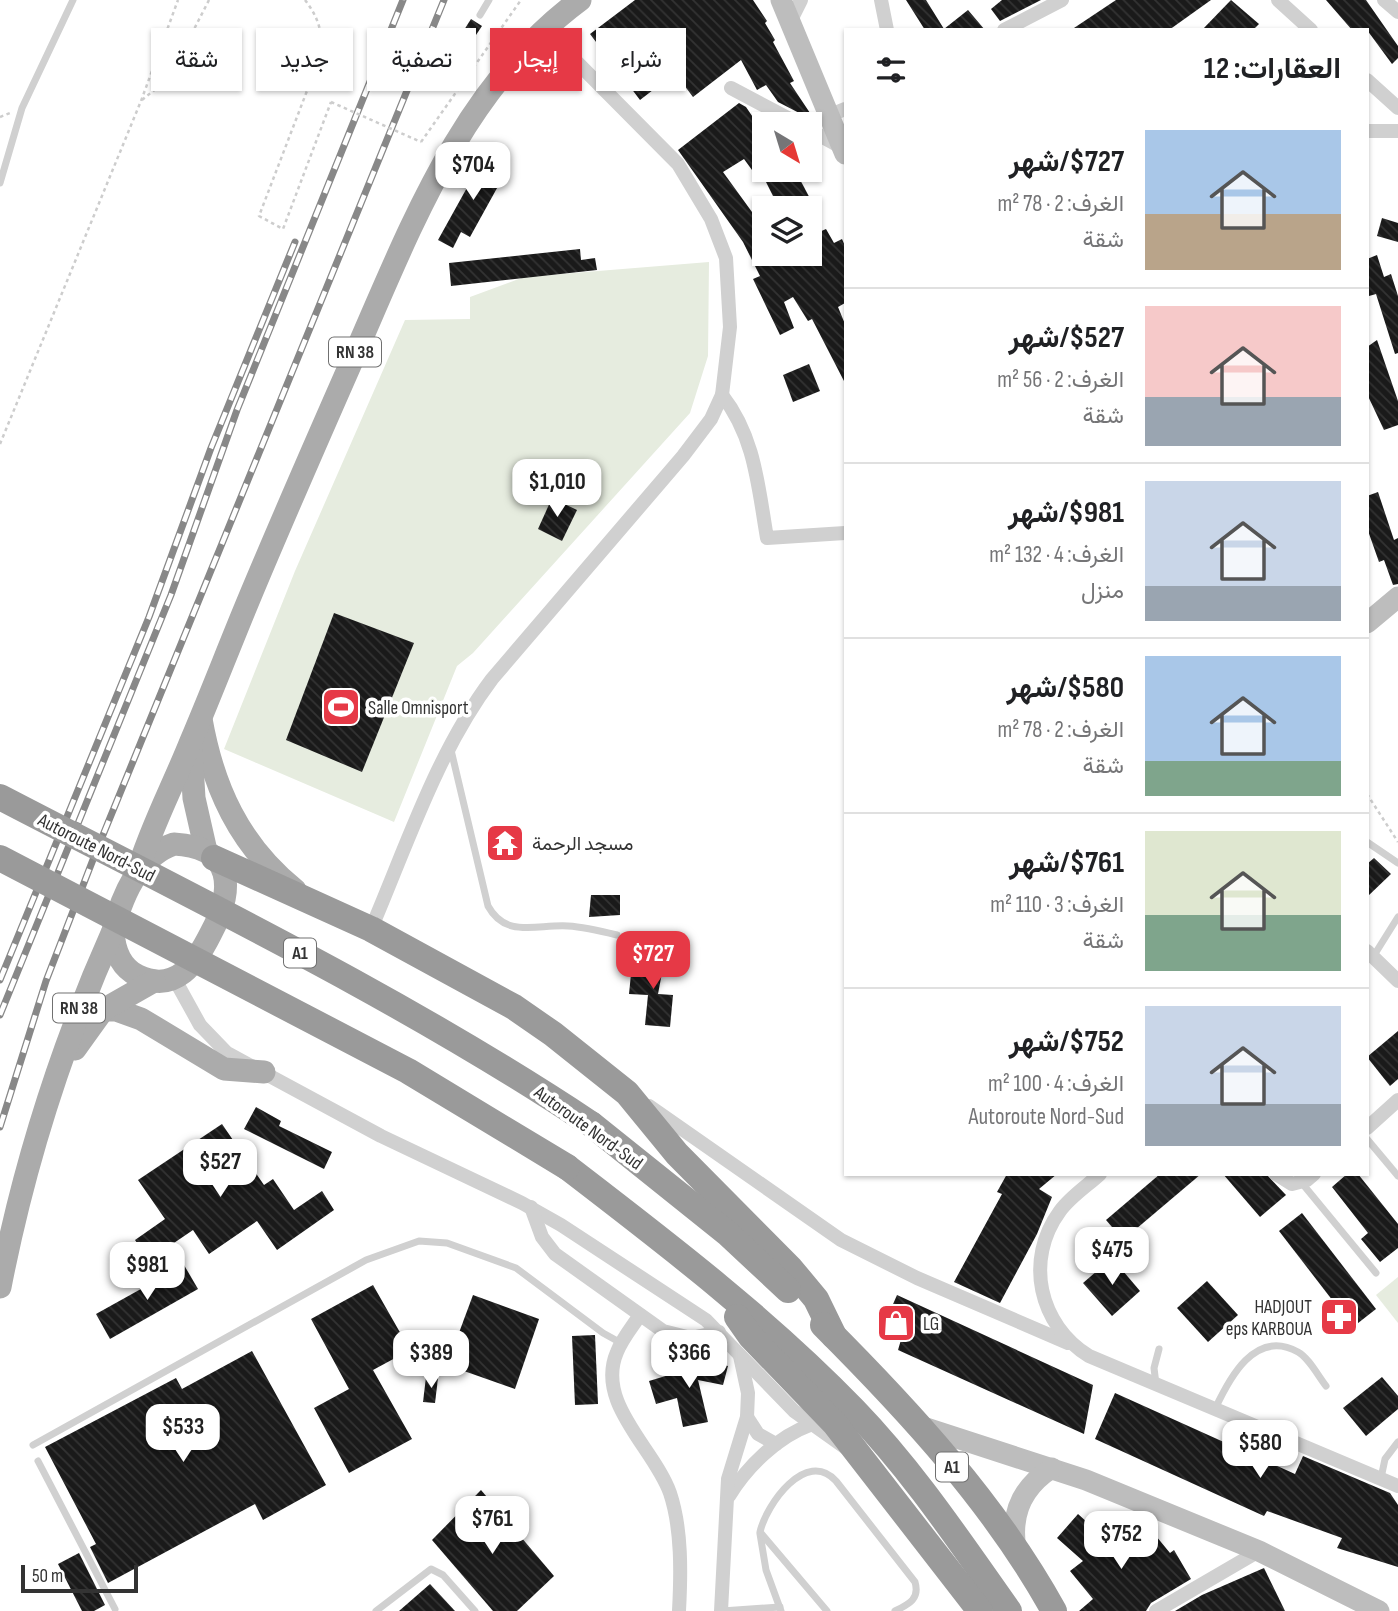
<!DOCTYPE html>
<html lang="ar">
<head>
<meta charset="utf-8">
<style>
  body { margin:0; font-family:"Sofia Sans Condensed",Vazirmatn,sans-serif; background:#f2f2f2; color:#202124; direction:rtl; height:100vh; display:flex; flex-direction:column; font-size:26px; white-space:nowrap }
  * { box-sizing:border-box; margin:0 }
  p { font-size:23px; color:#757577 }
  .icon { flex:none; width:38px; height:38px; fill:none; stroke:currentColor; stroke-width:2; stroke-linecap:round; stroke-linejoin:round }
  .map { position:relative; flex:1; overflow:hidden; direction:ltr }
  .panel { position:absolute; left:844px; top:28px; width:525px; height:1148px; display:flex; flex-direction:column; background:#fff; border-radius:0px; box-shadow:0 2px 5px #0004; direction:rtl }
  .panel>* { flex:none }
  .banner { position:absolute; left:21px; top:28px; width:665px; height:63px; direction:rtl; display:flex; gap:14px }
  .needle { width:46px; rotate:142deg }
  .buttons { position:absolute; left:752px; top:112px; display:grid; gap:14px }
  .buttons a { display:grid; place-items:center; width:70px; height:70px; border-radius:0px; background:#fff; box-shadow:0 2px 5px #0004; font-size:35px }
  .scale { position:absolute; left:21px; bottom:18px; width:117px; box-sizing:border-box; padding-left:7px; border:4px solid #333; border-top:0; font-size:19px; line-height:24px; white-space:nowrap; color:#333; -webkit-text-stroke:5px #fff; paint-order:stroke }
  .price { position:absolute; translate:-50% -60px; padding:0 16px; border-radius:14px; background:#fff; color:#222; font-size:23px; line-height:46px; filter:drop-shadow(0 2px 4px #0008) }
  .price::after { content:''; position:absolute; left:50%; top:42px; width:21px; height:16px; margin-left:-10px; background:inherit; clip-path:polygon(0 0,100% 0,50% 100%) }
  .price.current { background:#e63946; color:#fff }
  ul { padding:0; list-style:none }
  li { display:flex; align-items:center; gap:21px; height:175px; padding:0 28px }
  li+li { border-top:2px solid #e0e0e0 }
  li span { display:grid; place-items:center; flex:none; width:196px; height:140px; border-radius:0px; color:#555 }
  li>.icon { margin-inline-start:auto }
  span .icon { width:84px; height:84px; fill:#fffc; stroke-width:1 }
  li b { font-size:30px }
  h2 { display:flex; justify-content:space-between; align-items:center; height:84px; padding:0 28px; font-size:30px }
  .tag { padding:0 24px; border-radius:0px; background:#fff; box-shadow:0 2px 5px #0004; font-size:24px; line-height:63px }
  .tag.current { background:#e63946; color:#fff }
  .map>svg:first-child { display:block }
  .pitch { fill:#e6ecdf }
  .building { fill:url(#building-back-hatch) }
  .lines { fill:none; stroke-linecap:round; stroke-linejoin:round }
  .path { stroke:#cdcdcd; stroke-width:2.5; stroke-dasharray:3.5 3.5; stroke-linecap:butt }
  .lane { stroke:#d0d0d0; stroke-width:7 }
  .street { stroke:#d0d0d0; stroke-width:14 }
  .secondary { stroke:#bdbdbd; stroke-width:21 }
  .primary { stroke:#ababab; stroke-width:23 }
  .highway { stroke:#9a9a9a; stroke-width:26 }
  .rail-casing { stroke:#888; stroke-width:7 }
  .rail { stroke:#fff; stroke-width:4.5; stroke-dasharray:13; stroke-linecap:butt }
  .path-bridge { stroke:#cdcdcd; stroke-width:2.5; stroke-dasharray:3.5 3.5; stroke-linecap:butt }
  .highway-bridge { stroke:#9a9a9a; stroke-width:26 }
  .labels { text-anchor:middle; stroke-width:7; stroke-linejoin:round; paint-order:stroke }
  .shield { fill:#fff; stroke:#707070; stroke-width:2 }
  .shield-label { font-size:18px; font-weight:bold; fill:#333 }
  .poi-label { font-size:19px; fill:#333; stroke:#fff; text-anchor:start }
  .street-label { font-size:19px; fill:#333; stroke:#fff }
</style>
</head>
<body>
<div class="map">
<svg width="1398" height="1611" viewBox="0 0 1398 1611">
  <defs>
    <pattern id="building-back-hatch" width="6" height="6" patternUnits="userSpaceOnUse" patternTransform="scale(1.75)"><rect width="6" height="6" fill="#1a1a1a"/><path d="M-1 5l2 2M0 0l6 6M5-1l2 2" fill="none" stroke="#333"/></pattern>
  </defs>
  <rect width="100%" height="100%" fill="#fff"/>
  <g class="pitch">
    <path d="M709 262 708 356 690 413 473 653 457 666 394 822 224 749 295 571 405 320 470 319V297L524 277Z"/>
    <path d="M1398 1277V1323L1376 1295Z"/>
  </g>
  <g class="building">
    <path d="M635 0H753L767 21 765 23 775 40 773 42 794 81 790 83 810 113 805 116 778 102 766 85 757 90 741 60 693 97 675 73 640 100 590 34Z"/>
    <path d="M906 0H926L944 29 968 10 985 30H925Z"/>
    <path d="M1002 0H1041L1000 21 991 9Z"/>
    <path d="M1116 0H1211L1169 30H1071Z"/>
    <path d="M1231 0 1259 24 1253 30H1202Z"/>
    <path d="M1326 0H1366L1398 46V58L1392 64 1367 30H1352Z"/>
    <path d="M471 19 482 26 462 56 452 49Z"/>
    <path d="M739 103 746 107 765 135V161L752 170 744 159 723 172 752 212 765 206V254H810V236L826 229 834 243 842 239 845 246V303L838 307 845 324V383L812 319 808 321 793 297 784 302 794 328 780 335 753 279 760 276 743 242 678 150Z"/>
    <path d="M484 157 507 170 470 237 461 232 453 248 438 240Z"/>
    <path d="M760 170H795L815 208H779Z"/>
    <path d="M1382 218 1398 223V242L1377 236Z"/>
    <path d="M580 249 581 260 595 258 597 270 451 286 449 263Z"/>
    <path d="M1377 255 1384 277 1391 274 1398 296V353L1395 354 1376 294 1369 296 1367 289V259Z"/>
    <path d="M1377 340 1398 401V425L1384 430 1367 394V347Z"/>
    <path d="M809 364 820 391 793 402 783 375Z"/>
    <path d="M1378 492 1394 540 1398 538V584L1393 585 1384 560 1379 562 1367 528V496Z"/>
    <path d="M552 498 577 510 562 541 538 529Z"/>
    <path d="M334 613 414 643 362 772 286 740Z"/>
    <path d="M1374 858 1391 874 1367 897V864Z"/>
    <path d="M591 895H620V915L589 917Z"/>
    <path d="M645 953 665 957 658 994 673 995 670 1027 645 1025 648 995 629 994 631 974 641 975Z"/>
    <path d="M1398 1031V1079L1390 1086 1367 1057Z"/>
    <path d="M256 1107 281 1121 279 1126 332 1152 324 1169 244 1129Z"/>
    <path d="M222 1124 264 1185 273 1179 294 1210 322 1191 334 1210 277 1250 257 1221 209 1254 193 1230 149 1260 135 1240 165 1219 138 1180Z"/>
    <path d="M1007 1174H1057L1039 1189 1052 1197 1037 1234 1000 1303 954 1282 1002 1194 997 1192Z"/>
    <path d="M1160 1174H1201L1123 1240 1106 1220Z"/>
    <path d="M1223 1174H1266L1286 1195 1260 1217Z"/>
    <path d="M1347 1174H1358L1398 1224V1248L1380 1262 1361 1239 1368 1233 1332 1187Z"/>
    <path d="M1302 1213 1376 1309 1353 1327 1279 1231Z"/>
    <path d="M1112 1258 1140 1291 1112 1316 1083 1283Z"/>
    <path d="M184 1265 198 1289 110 1339 96 1314Z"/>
    <path d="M1207 1281 1238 1315 1208 1342 1177 1308Z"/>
    <path d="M373 1285 410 1350 373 1370 412 1439 349 1473 314 1408 349 1389 311 1319Z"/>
    <path d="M473 1295 539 1319 515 1389 447 1365Z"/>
    <path d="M897 1295 1093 1385 1084 1434 898 1350 903 1333 883 1327Z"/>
    <path d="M595 1335 598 1404 575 1405 572 1336Z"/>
    <path d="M252 1351 326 1485 263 1520 255 1504 108 1583 90 1547 96 1544 45 1447 176 1378 182 1389Z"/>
    <path d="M712 1362 728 1366 723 1385 698 1380 708 1422 683 1427 677 1398 656 1404 649 1381Z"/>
    <path d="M426 1377 438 1378 435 1403 423 1402Z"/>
    <path d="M1382 1377 1398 1396V1409L1366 1436 1343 1408Z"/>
    <path d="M1115 1393 1295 1474 1303 1456 1390 1493 1398 1505V1567L1337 1548 1342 1538 1267 1511 1264 1516 1095 1439Z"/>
    <path d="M481 1490 554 1576 517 1611H493L432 1540Z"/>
    <path d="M1078 1514 1098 1532 1123 1561 1156 1536 1170 1553 1174 1550 1191 1579 1151 1603 1146 1611H1079L1093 1599 1070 1571 1083 1561 1057 1538Z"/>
    <path d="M79 1553 105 1605 94 1611H82L58 1564Z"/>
    <path d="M1264 1568 1285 1611H1175L1202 1595Z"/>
    <path d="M430 1584 455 1611H399Z"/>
  </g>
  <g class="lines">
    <g class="path">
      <path d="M305 0C319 18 324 35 320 57L259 216 283 229 331 102"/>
      <path d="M142 100 169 78 209 0"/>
      <path d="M0 117 10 113"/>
      <path d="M421 142 521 0"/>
      <path d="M0 444 141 101 178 0"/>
      <path d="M1367 794 1398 842"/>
    </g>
    <g class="lane">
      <path d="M480 15 489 0"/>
      <path d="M0 183 22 108 73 0"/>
      <path d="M451 750 488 906C506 939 537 924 568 926 585 927 601 931 617 935"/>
      <path d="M1367 842 1398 863"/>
      <path d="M1373 957 1398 917"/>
      <path d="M1367 1139 1398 1176"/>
      <path d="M1301 1182 1376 1273"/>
      <path d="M1156 1384 1154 1368 1159 1349"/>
      <path d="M1215 1409C1229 1379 1255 1328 1298 1352 1309 1358 1318 1376 1326 1386"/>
      <path d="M33 1445 366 1260 419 1241 447 1243 516 1268 603 1333 621 1343"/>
      <path d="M38 1461 115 1609"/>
      <path d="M1381 1478 1385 1459 1398 1442"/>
      <path d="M760 1534 766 1570 781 1611"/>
      <path d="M376 1611 431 1569 443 1575 475 1611"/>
      <path d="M722 1611 780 1607"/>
      <path d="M827 1611 760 1532C766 1505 806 1448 836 1481L915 1582C920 1599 909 1604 895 1611"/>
    </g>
    <g class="street">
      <path d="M881 0 887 30"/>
      <path d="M1278 0 1311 30"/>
      <path d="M1384 0 1398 12"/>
      <path d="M790 22 801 0"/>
      <path d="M1004 30 1062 0"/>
      <path d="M1367 80 1398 108"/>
      <path d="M731 88 799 124"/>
      <path d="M828 116 845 109"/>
      <path d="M810 130 843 148"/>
      <path d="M1367 131H1398"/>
      <path d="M722 395C755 437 758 486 767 538L845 533"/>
      <path d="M371 929C407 845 437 752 492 679L683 456 711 419 722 395 730 327 726 258 711 219 678 164 545 30"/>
      <path d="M1367 951 1398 981"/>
      <path d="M174 978 200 1025 227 1053 381 1136 522 1203 561 1225 706 1320 794 1411 846 1448"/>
      <path d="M649 1106 841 1240 917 1278 1068 1343"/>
      <path d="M1367 1128 1398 1100"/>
      <path d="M1100 1174C1087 1186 1070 1197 1060 1211 1024 1260 1039 1325 1089 1356L1398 1486"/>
      <path d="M1276 1174 1292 1184 1307 1180 1314 1174"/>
      <path d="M531 1207 542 1237 555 1254 663 1331 691 1338 719 1332"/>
      <path d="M640 1315C632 1327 622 1339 617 1352 595 1403 654 1448 670 1493 682 1529 681 1574 679 1611"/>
      <path d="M747 1417 758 1434 776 1444"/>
      <path d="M729 1496C747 1467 777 1437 810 1425"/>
      <path d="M721 1611 728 1479 747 1417 748 1393 740 1356"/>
      <path d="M1156 1611 1259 1551"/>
    </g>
    <g class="secondary">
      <path d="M781 0 845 154"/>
      <path d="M1367 623 1398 597"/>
      <path d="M920 1426 1086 1480 1259 1551 1379 1611"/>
      <path d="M1016 1549C1010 1514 1022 1487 1052 1468"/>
    </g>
    <g class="primary">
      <path d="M201 719C213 787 239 845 295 890"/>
      <path d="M191 748 194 798 206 851"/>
      <path d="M174 844C235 847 234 890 211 933 196 963 176 994 138 976 120 967 114 950 113 931 122 896 138 856 174 844Z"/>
      <path d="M137 873C151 827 173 786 191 741 211 694 229 647 249 599 284 515 321 431 358 347 413 221 465 85 580 0"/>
      <path d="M103 1010H116L141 1019 224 1069 264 1072"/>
      <path d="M75 1049 103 1010 154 981"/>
      <path d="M0 1287C24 1164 62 1045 113 931"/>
    </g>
    <g class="highway">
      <path d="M214 858 371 929 514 1007 553 1034 627 1093 677 1154 791 1269 816 1299 834 1336"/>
      <path d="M591 1124 727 1233 788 1290"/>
      <path d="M567 1167C666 1243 767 1320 854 1410 913 1471 960 1542 1009 1611"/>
      <path d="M737 1317 751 1337 835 1424 980 1611"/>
      <path d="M823 1325C909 1411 995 1504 1054 1611"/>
    </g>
    <defs>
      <g id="rail">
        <path d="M0 980 149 617 211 448 295 242"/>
        <path d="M0 1015 171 595 237 410 403 0"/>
        <path d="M0 1127 46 981 94 857 444 0"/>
      </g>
    </defs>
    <use href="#rail" class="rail-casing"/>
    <use href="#rail" class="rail"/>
    <path class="path-bridge" d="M331 102 421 142"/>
    <g class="highway-bridge">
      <path d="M0 797C200 901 403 999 591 1124"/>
      <path d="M0 858 408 1071 567 1167"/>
    </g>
  </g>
  <defs>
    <symbol id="stadium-square" viewBox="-11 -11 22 22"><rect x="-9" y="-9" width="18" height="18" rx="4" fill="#e63946" stroke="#fff"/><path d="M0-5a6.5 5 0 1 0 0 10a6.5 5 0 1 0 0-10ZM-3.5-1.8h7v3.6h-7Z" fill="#fff"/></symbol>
    <symbol id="temple-square" viewBox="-11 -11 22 22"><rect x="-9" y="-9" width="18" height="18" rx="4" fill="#e63946" stroke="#fff"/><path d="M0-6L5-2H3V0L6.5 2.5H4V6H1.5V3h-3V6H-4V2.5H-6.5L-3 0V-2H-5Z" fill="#fff"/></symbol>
    <symbol id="pharmacy-square" viewBox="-11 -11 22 22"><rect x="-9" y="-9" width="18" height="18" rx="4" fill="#e63946" stroke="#fff"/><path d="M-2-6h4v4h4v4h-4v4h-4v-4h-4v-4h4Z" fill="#fff"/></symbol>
    <symbol id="shop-square" viewBox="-11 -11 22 22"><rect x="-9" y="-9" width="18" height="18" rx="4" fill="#e63946" stroke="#fff"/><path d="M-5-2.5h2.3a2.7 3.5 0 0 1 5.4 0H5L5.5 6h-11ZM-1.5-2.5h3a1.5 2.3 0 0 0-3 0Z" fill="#fff"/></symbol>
  </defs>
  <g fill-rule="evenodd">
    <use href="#stadium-square" x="319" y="685" width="44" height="44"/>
    <use href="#temple-square" x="483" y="821" width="44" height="44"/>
    <use href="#pharmacy-square" x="1317" y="1295" width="44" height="44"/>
    <use href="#shop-square" x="874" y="1301" width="44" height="44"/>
  </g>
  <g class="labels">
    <g class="shield">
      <rect x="329" y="337.5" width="52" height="29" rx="5"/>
      <rect x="284" y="938.5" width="32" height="29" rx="5"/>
      <rect x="53" y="993.5" width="52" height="29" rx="5"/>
      <rect x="936" y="1452.5" width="32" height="29" rx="5"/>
    </g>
    <g class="shield-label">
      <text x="355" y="358">RN 38</text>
      <text x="300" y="959">A1</text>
      <text x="79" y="1014">RN 38</text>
      <text x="952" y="1473">A1</text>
    </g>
    <g class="poi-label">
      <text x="368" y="714">Salle Omnisport</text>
      <text x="532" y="850">مسجد الرحمة</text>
      <text x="1312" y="1313" text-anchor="end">HADJOUT<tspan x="1312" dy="22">eps KARBOUA</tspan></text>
      <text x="923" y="1330">LG</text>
    </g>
    <g class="street-label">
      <text transform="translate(97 847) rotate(27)" y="7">Autoroute Nord-Sud</text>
      <text transform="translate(589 1127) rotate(36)" y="7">Autoroute Nord-Sud</text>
    </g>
  </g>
</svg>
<div class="buttons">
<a><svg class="needle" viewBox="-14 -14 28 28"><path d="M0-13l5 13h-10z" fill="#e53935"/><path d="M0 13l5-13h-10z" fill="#757577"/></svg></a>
<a><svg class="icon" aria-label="layers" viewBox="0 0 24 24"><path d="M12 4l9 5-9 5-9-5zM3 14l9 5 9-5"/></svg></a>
</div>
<div class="scale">50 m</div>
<b class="price" style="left:473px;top:202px">$704</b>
<b class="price" style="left:557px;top:519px">$1,010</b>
<b class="price current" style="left:653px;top:991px">$727</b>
<b class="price" style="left:220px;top:1199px">$527</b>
<b class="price" style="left:1112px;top:1287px">$475</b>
<b class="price" style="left:147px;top:1302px">$981</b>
<b class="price" style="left:431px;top:1390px">$389</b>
<b class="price" style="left:689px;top:1390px">$366</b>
<b class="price" style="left:183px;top:1464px">$533</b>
<b class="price" style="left:1260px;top:1480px">$580</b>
<b class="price" style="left:492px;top:1556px">$761</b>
<b class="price" style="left:1121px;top:1571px">$752</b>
<div class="banner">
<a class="tag">شراء</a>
<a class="tag current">إيجار</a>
<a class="tag">تصفية</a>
<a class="tag">جديد</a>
<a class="tag">شقة</a>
</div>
<section class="panel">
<h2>العقارات: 12<svg class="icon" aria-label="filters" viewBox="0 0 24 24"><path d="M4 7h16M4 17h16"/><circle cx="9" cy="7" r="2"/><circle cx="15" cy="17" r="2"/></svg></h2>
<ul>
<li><span style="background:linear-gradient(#a9c7e8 60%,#b9a48a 0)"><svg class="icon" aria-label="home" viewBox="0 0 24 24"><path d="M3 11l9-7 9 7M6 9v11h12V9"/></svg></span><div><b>$727/شهر</b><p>الغرف: 2 · 78 m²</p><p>شقة</p></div></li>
<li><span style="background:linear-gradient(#f6c9c9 65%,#9aa5b1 0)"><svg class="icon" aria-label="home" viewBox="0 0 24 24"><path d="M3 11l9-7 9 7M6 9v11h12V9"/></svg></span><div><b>$527/شهر</b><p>الغرف: 2 · 56 m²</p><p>شقة</p></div></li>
<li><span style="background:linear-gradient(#c9d6e8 75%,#9aa5b1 0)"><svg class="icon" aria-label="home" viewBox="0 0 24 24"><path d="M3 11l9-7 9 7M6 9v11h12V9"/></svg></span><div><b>$981/شهر</b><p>الغرف: 4 · 132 m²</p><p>منزل</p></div></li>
<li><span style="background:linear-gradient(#a9c7e8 75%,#7fa58c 0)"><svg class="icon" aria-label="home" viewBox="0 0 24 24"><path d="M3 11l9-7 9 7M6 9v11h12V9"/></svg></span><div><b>$580/شهر</b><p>الغرف: 2 · 78 m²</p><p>شقة</p></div></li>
<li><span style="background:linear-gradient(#dfe7d0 60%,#7fa58c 0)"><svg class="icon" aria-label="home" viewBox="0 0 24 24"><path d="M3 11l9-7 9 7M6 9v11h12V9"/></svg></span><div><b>$761/شهر</b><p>الغرف: 3 · 110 m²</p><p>شقة</p></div></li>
<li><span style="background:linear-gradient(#c9d6e8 70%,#9aa5b1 0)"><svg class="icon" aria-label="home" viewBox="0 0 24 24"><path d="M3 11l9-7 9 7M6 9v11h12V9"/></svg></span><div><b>$752/شهر</b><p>الغرف: 4 · 100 m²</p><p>Autoroute Nord-Sud</p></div></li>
</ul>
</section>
</div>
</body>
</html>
